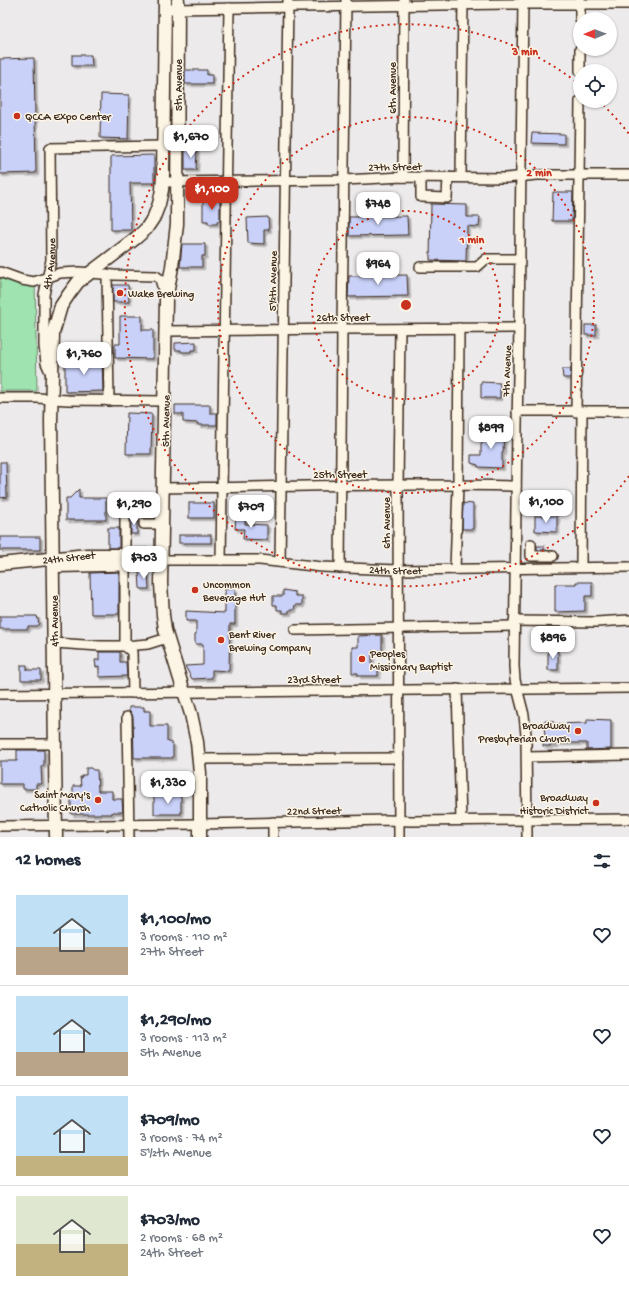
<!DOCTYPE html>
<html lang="en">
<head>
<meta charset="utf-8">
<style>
  body { margin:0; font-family:"Gochi Hand",sans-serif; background:#f2f2f3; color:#1f2937; height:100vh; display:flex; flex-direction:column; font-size:15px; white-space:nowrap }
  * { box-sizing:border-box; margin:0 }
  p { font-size:13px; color:#747a83 }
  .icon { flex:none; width:22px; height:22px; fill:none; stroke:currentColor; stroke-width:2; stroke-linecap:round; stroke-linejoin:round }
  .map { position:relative; height:837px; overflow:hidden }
  .side { display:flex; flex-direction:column; background:#fff; flex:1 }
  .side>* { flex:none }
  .needle { width:26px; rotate:269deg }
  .controls { position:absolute; left:573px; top:12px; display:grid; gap:8px }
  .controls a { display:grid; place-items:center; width:44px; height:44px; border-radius:50%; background:#fff; box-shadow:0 1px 3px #0004; font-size:20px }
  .price { position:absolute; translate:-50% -34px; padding:0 9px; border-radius:8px; background:#fff; color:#222; font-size:13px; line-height:26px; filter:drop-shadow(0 1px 2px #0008) }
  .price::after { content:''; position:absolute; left:50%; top:24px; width:12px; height:9px; margin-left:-6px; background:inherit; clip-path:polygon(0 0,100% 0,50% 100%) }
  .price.current { background:#c8321e; color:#fff }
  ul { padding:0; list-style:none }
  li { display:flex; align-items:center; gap:12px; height:100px; padding:0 16px }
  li+li { border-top:1px solid #e0e1e3 }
  li span { display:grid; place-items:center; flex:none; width:112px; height:80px; border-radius:0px; color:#555 }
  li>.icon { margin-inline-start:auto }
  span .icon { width:48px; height:48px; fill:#fffc; stroke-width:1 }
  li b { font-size:17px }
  h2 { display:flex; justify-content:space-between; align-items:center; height:48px; padding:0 16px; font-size:17px }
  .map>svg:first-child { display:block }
  .green { fill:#9ee3b0; stroke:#6c8667 }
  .building { fill:#c9d1f9; stroke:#3b2a1e; filter:url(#shadow) }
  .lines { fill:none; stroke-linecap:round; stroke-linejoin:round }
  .minor-casing { stroke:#3b2a1e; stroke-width:12 }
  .major-casing { stroke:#3b2a1e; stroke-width:15 }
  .minor { stroke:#fcf5e5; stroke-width:9 }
  .major { stroke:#fcf5e5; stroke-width:12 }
  .ring { fill:none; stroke:#c8321e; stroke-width:2; stroke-dasharray:2 4 }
  .poi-dot { fill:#c8321e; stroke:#fcf5e5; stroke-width:1.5 }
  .labels { text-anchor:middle; stroke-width:3; stroke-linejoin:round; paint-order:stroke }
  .street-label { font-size:11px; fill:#3b2a1e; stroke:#fcf5e5 }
  .poi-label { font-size:11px; fill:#3b2a1e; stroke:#fcf5e5; text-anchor:start }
  .centre { fill:#c8321e; stroke:#fcf5e5; stroke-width:2 }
  .ring-label { font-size:12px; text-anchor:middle; font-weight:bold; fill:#c8321e; stroke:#fcf5e5; stroke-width:3; stroke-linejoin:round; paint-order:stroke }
</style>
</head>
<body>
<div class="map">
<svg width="629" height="837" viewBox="0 0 629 837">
  <defs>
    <filter id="shadow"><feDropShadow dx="2.5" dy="2.5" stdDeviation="0" flood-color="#0004"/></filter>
  </defs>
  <rect width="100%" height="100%" fill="#edeaeb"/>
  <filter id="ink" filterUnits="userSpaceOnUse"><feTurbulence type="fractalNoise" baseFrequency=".025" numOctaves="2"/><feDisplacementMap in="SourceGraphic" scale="8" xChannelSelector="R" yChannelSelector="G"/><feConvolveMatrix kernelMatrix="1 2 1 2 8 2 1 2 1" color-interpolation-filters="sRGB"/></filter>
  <g filter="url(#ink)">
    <path class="green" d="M0 269 35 279 37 391H0Z"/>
    <g class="building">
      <path d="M72 55H91L92 66H72Z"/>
      <path d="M34 58 36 173 0 174V59Z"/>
      <path d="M185 70H207V75H212V84H185Z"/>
      <path d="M101 94 129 95 128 139 100 138Z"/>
      <path d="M532 133 564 134V144L531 143Z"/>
      <path d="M185 148H197L196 170H185Z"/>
      <path d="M154 155V183H130L131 230H111V156Z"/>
      <path d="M553 192H573L572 221H552Z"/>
      <path d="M220 199V221H217V224H208V221H203V200Z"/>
      <path d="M431 204 467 205V217H480L479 227 467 226 466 261 430 260Z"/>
      <path d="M407 216 408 235 349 236V217Z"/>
      <path d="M268 217 269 230H264V244L248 243 247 218Z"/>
      <path d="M182 244H205V256H202V267H180Z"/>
      <path d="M407 275 408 296 348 297 349 276Z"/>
      <path d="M113 285H128L129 302H113Z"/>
      <path d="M120 316H142V330H153V359L115 358V344H120Z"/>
      <rect x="585" y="325" width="11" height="10"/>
      <path d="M196 342V350H191V352H181V350H175V343Z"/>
      <path d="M65 360H102L103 391 65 392Z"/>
      <path d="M562 369H571L570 378H563Z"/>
      <path d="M481 382 500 383V398H481Z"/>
      <path d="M175 405H210V413H217V425H198V423L183 422V414H175Z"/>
      <path d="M127 413 152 414 151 454H126Z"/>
      <path d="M483 429H504L503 453H502V468L478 467V465L471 463V455H481V443H483Z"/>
      <path d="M0 462H6L7 497 0 498Z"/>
      <path d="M79 489V498H106V520H66V498H70Z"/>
      <rect x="189" y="503" width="25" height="15"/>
      <path d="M463 503 473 504V529H462Z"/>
      <path d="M236 515H245V524L267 525V540L243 539 244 529H235Z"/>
      <path d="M535 516H557V532L535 531Z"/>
      <rect x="131" y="517" width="6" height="17"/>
      <rect x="108" y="528" width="11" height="20"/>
      <rect x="179" y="535" width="32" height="8"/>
      <rect x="0" y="537" width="40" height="13"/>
      <rect x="537" y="546" width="7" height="4"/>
      <path d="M119 572V614H91L90 573Z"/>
      <path d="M148 572 149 589H141L140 588 139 572Z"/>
      <path d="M576 582H592V596H585V611L555 612V584H576Z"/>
      <path d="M225 589H235V624H230L229 671 212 670V678L192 679 185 666 203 665V644H195V634H196V621H186V611L225 613Z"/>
      <path d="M283 590 295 592V596H302V605H295L294 610H289V613H282V610H277V605H273V596H283Z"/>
      <path d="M0 616H37L39 624 36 626H28V629H0Z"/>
      <rect x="547" y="628" width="12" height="7"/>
      <path d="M382 635V651H372V668H378V676H358V673H352V647H358V636Z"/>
      <rect x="548" y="651" width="10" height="19"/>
      <path d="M99 652H120V662H126L127 676 99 677V666L96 667 95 660H99Z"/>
      <path d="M21 665H27V670H41V680H21Z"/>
      <path d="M129 707H144V711H150V726H167V741L173 744V758H134L133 717 132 714 129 711Z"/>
      <path d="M587 719 611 720V749L587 750V743H556V745H550V746H543V738H545L544 721H553V724L587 723Z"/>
      <path d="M17 750H44V765L41 767 42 784H36V789H23V784H0V761H17Z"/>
      <path d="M86 768H91L93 770H97L98 791H112V799H122L123 812H112V814H71V794H73V786H81L80 777H82V775H86Z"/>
      <rect x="154" y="796" width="27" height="18"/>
    </g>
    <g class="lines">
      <defs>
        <g id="minor">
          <path d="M523 0 519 328 517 425 514 666 515 680 524 715 526 735 527 837"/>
          <path d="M172 9 508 4H629"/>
          <path d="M580 19V0"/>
          <path d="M580 71V49"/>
          <path d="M403 177 404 0"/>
          <path d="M421 177V197L447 198 448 177"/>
          <path d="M461 177 463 0"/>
          <path d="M162 182 344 180 403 177 506 178 537 175H629"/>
          <path d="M420 267H477L486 259H520"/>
          <path d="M0 272 22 280 34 282 60 273 79 272 114 275 156 276 160 279 165 297"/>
          <path d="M107 274 109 401"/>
          <path d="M166 331C284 329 401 329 519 328"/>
          <path id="s1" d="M51 374 46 363 44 346V295L51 260 50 148 163 146"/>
          <path d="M0 398H37L68 400 165 401"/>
          <path d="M517 411H629"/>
          <path d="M576 412 580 101"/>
          <path d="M164 488C193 487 222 488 252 487 340 485 428 484 516 486"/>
          <path d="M163 506 125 508V646L148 644 167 638"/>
          <path d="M144 524H163"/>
          <path d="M531 544V556H553"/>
          <path id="s2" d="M162 560H260L322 567 398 570 629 567"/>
          <path d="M221 560 229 8"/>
          <path d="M280 562 288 0"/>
          <path d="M581 567 582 412"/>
          <path d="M340 568 342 330 346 0"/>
          <path d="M455 569 458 486 459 328"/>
          <path d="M514 621 596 622 629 620"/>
          <path d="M295 630 514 626"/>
          <path d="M54 643 100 646H125L132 652 133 693"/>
          <path d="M457 689 461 820"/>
          <path d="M0 694 629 688"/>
          <path d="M127 717 129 837"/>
          <path d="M0 744H55"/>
          <path d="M527 757 629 755"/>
          <path d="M199 759 399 758"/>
          <path d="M0 826 200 824 387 820 411 821 629 819"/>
          <path d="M273 837V822"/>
          <path d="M399 837 398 486 400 329"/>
        </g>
        <g id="major">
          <path d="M178 0 177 224 172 267 166 300 161 584 163 615 165 630 184 692 191 714 197 742 200 773V837"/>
          <path id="s3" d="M0 564 87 555H147L162 560"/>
          <path d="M57 566 148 564 155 562"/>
          <path d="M56 837 51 420 53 333 61 306 69 294 78 282 136 238 146 229 154 217 159 204 162 190 163 175 165 0"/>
        </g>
      </defs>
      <use href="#minor" class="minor-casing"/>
      <use href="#major" class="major-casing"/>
      <use href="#minor" class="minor"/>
      <use href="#major" class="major"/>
    </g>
  </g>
  <g class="ring">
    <circle cx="406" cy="305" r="94"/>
    <circle cx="406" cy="305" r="188"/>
    <path d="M629 476A281 281 0 1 1 579 84M599 101A281 281 0 0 1 629 134"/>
  </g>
  <g class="poi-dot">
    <circle cx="17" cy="116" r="4"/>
    <circle cx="120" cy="293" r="4"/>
    <circle cx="195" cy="590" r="4"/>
    <circle cx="221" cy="640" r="4"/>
    <circle cx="362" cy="659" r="4"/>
    <circle cx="578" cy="731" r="4"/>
    <circle cx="98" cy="800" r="4"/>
    <circle cx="596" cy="803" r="4"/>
  </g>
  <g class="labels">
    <g class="street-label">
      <text transform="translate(178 85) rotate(-90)" y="4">5th Avenue</text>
      <text transform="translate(392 88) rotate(-90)" y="4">6th Avenue</text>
      <text transform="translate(395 166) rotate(-1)" y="4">27th Street</text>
      <text dy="4" stroke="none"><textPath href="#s1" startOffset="112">4th Avenue</textPath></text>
      <text transform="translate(272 281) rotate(-89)" y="4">5½th Avenue</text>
      <text x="343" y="321">26th Street</text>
      <text transform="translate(506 371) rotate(-88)" y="4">7th Avenue</text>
      <text transform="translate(165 421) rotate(-89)" y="4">5th Avenue</text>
      <text x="340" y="478">25th Street</text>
      <text transform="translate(386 523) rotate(-90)" y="4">6th Avenue</text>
      <text dy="4" stroke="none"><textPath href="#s3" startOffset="69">24th Street</textPath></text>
      <text dy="4" stroke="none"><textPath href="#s2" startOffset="234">24th Street</textPath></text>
      <text transform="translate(54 621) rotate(-90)" y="4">4th Avenue</text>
      <text x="314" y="683">23rd Street</text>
      <text transform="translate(314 810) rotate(-1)" y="4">22nd Street</text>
    </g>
    <g class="poi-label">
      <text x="25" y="120">QCCA Expo Center</text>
      <text x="128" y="297">Wake Brewing</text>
      <text x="203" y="588">Uncommon<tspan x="203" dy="13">Beverage Hut</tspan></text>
      <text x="229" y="638">Bent River<tspan x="229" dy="13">Brewing Company</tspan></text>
      <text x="370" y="657">Peoples<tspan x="370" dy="13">Missionary Baptist</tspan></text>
      <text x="570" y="729" text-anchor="end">Broadway<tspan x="570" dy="13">Presbyterian Church</tspan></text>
      <text x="90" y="798" text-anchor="end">Saint Mary's<tspan x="90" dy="13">Catholic Church</tspan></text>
      <text x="588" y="801" text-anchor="end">Broadway<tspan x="588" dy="13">Historic District</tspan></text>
    </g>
  </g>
  <circle cx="406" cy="305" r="6" class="centre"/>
  <g class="ring-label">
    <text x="525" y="55">3 min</text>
    <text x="539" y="176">2 min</text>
    <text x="472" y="243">1 min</text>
  </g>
</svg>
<div class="controls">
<a><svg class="needle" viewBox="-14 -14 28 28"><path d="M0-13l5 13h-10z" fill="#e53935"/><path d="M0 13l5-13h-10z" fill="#747a83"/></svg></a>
<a><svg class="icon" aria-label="locate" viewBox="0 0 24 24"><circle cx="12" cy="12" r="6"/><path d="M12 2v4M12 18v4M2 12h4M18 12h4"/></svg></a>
</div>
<b class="price" style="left:191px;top:159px">$1,670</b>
<b class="price current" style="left:212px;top:211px">$1,100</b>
<b class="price" style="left:378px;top:226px">$748</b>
<b class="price" style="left:378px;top:286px">$964</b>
<b class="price" style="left:84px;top:376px">$1,760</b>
<b class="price" style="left:491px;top:450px">$899</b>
<b class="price" style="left:546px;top:524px">$1,100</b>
<b class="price" style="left:134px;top:526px">$1,290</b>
<b class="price" style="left:251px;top:529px">$709</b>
<b class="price" style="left:144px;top:580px">$703</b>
<b class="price" style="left:553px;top:660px">$896</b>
<b class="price" style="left:168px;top:805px">$1,330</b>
</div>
<section class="side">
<h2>12 homes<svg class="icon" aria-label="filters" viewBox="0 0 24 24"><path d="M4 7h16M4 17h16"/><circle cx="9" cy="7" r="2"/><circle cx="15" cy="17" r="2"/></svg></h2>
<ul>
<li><span style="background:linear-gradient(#bfe0f5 65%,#b9a48a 0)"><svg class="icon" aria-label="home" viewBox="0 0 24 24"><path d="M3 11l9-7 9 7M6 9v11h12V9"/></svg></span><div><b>$1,100/mo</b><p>3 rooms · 110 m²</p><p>27th Street</p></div><svg class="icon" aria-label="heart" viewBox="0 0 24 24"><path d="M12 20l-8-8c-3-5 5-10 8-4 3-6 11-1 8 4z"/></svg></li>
<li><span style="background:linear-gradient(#bfe0f5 70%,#b9a48a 0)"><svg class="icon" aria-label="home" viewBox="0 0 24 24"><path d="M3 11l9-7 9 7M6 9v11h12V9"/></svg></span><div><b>$1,290/mo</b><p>3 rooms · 113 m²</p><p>5th Avenue</p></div><svg class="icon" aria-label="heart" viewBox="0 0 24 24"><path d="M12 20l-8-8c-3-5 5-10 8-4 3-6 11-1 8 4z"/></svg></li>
<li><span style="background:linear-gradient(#bfe0f5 75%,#c2b280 0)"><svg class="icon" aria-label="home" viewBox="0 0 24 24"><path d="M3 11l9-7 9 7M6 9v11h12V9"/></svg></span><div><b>$709/mo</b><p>3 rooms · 74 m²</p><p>5½th Avenue</p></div><svg class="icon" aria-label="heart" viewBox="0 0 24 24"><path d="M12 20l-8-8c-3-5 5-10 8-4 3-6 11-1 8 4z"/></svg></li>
<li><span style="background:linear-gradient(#dfe7d0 60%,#c2b280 0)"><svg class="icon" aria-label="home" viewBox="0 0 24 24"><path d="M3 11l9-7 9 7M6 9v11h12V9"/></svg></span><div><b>$703/mo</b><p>2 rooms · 68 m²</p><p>24th Street</p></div><svg class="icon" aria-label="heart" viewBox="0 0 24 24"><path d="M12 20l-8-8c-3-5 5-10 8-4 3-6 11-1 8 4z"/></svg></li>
</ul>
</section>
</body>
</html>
